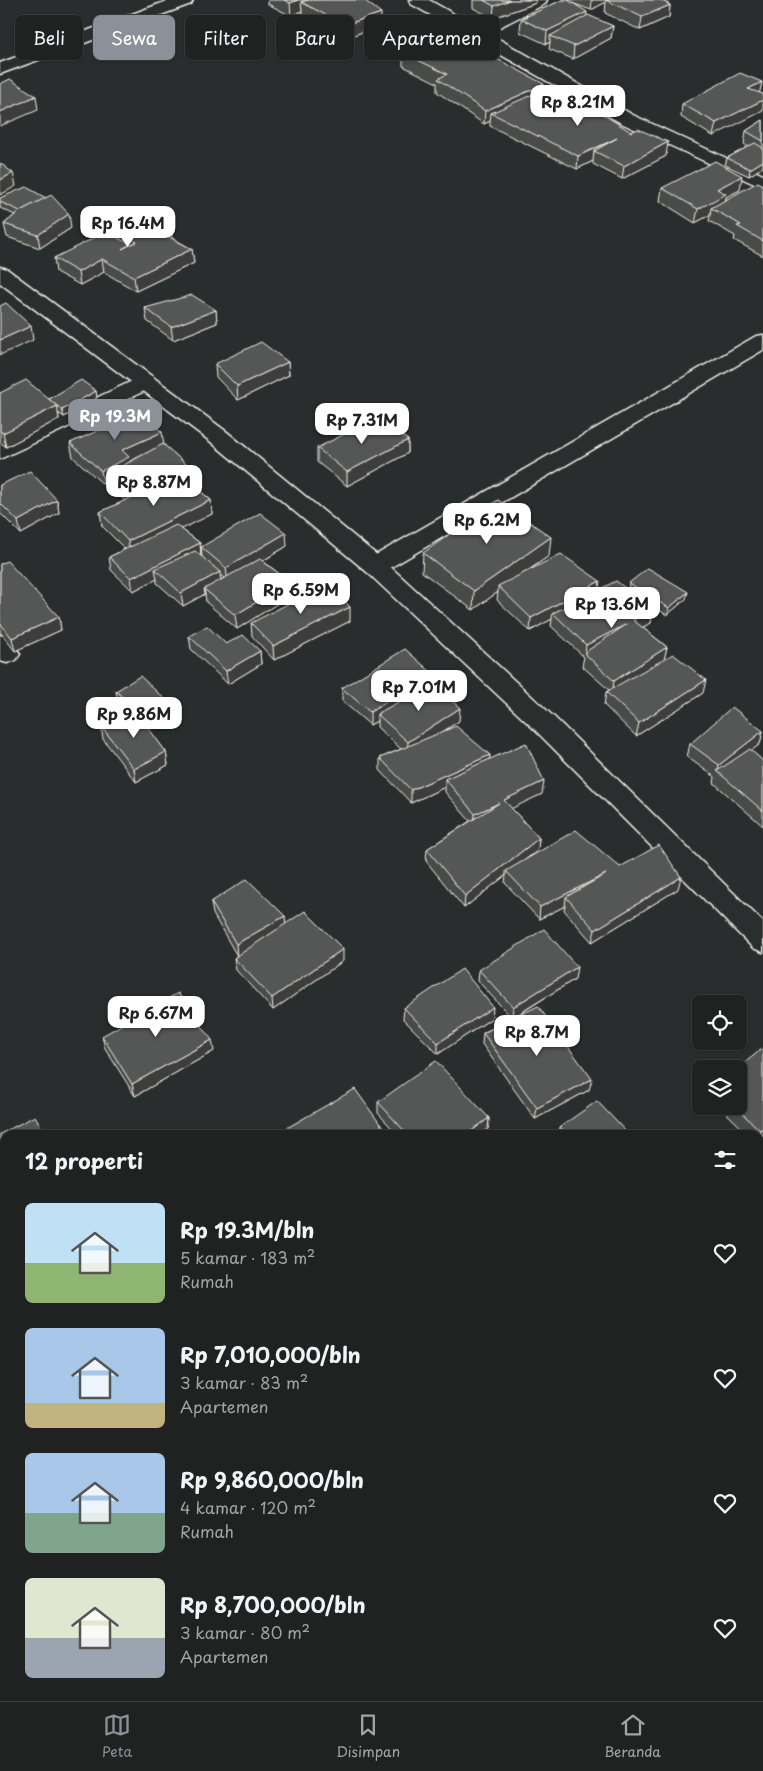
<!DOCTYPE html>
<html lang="id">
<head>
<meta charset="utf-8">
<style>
  body { margin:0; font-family:"Playpen Sans",sans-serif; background:#2d2f2f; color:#f1f3f6; height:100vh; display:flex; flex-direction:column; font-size:19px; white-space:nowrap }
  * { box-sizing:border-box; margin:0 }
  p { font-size:16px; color:#a2a4a5 }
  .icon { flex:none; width:28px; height:28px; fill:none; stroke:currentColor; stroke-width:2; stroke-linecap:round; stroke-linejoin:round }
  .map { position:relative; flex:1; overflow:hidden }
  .side { position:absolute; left:0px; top:1130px; width:764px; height:571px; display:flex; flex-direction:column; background:#202222; border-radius:15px 15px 0 0; box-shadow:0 1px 4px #0004,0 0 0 1px #3d3f40 }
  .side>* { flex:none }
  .top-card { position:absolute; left:15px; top:15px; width:500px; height:45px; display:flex; gap:10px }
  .fabs { position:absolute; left:692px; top:995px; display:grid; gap:10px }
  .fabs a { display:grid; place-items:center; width:55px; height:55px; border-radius:8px; background:#202222; box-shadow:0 1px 4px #0004,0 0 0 1px #3d3f40; font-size:25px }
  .price { position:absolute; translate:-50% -42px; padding:0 11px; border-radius:10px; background:#fff; color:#222; font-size:16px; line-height:32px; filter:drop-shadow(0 1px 2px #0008) }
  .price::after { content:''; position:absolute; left:50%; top:30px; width:15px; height:11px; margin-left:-8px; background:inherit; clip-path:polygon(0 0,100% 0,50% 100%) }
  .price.current { background:#8c9099; color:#fff }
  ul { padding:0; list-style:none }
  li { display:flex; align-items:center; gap:15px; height:125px; padding:0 25px }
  li span { display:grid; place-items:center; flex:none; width:140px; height:100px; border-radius:8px; color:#555 }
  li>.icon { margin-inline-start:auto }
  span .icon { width:60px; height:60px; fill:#fffc; stroke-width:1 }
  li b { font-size:21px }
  h2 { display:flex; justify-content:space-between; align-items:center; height:60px; padding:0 25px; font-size:21px }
  .pill { padding:0 18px; border-radius:8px; background:#202222; box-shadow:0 1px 4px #0004,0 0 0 1px #3d3f40; font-size:18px; line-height:45px }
  .pill.current { background:#8c9099; color:#fff }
  .tab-bar { display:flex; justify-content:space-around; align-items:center; height:70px; border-top:1px solid #3d3f40; background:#202222; font-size:14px; color:#a2a4a5 }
  .tab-bar a { display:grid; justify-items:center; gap:2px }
  .tab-bar .current { color:#8c9099 }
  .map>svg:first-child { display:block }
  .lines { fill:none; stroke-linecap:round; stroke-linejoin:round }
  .street-casing { stroke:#f4f1e8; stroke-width:3 }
  .primary-casing { stroke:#f4f1e8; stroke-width:3 }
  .street { fill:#2a2d2e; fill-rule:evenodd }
  .primary { fill:#2a2d2e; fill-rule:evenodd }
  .wall { fill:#494b4a; stroke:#f4f1e8; fill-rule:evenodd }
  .shaded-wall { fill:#3c3d3c; stroke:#f4f1e8 }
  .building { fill:#555756; stroke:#f4f1e8 }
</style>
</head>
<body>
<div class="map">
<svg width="763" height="1701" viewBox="0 0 763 1701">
  <rect width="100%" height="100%" fill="#2a2d2e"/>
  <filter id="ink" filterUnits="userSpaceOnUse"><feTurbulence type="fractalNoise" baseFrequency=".02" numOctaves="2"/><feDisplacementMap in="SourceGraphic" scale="10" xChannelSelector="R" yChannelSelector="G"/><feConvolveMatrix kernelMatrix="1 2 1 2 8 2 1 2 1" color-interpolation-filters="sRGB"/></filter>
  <g filter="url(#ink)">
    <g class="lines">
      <defs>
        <g id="street">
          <path d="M170 0H193L191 4 0 74V63Z"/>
          <path d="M409 0H429L475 26 526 0H547L545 4 488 33 633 115 763 175V188L621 123 411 4Z"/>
          <path d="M763 335V350L383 572 375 574 367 572 363 566 367 560 756 336Z"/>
          <path d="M145 375 153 377 156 382 153 387 0 459V443Z"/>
          <path d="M0 635C11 638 14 644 20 654L16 660 7 663 0 661Z"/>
          <path d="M763 1480V1517L759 1519V1482Z"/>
          <path d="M662 1696H702L704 1701H664Z"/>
        </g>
        <path id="primary" d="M0 267 7 269 227 432 383 560 553 716 763 922V952L753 948 535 730 367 572 211 442 0 283Z"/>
      </defs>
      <use href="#street" class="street-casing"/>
      <use href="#primary" class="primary-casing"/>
      <use href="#street" class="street"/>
      <use href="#primary" class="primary"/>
    </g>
    <g class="wall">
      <path d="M268 0H364L381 25 346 38 302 15V11L291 16 268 4Z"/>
      <path d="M473 0H536V3L493 18 473 8Z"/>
      <path d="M562 0H661L670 5 669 17 640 30 605 13 606 2 591 10 572 3 586 16 613 26 611 38 573 59 549 49 550 42 546 44 520 32 521 19Z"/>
      <path d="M462 40V51L478 59 544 90 666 156 622 179 593 164V161L577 169 490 126V121L484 124 437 92V83L403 66V53Z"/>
      <path d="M762 82 759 93 713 136 681 117 682 104Z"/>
      <path d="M763 120V167L749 176 725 165 727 158 748 147 744 144 746 131Z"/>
      <path d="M763 185V256L734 240 735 236 709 221 710 215 695 223 660 201 662 188 740 190 726 197 725 200Z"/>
      <path d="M0 198 71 228 40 248 7 237 4 224 15 215 0 208Z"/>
      <path d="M113 229 172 238 192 249 194 263 136 291 104 272 80 285 56 272 54 258 114 236Z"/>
      <path d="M145 308 216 310 217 323 173 340 147 321Z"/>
      <path d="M288 362 289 375 238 400 216 377 215 364Z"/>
      <path d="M96 391 97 398 64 417 58 413 59 419 6 447 0 442V393L49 399Z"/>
      <path d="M408 440V453L347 486 317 462V448Z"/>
      <path d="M70 443 164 445 186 464 188 478 185 479 211 500 212 514 181 529 200 543 201 556 202 557 201 547 287 546 263 561 290 582 291 595 237 629 206 602 205 594 183 606 157 583V579L133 591 111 570 109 557 125 549 102 526 100 512 125 501 111 486 110 482 104 485 73 457ZM220 575 224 578 221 580Z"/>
      <path d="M0 485 57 500 59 513 21 534 0 513Z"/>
      <path d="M423 553 549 556 526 572 598 590 653 609 651 623 642 627 667 647 664 659 703 693 636 736 604 705 606 692 609 690 582 666 584 657 551 626 552 619 530 631 497 600 498 592 473 610 422 572Z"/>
      <path d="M0 564 59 617 61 630 15 651 0 632Z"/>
      <path d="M629 583 686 599 667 615 628 590Z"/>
      <path d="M350 621 274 660 252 636 251 623Z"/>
      <path d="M189 636 226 644 260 651 261 664 228 684 191 649Z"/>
      <path d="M433 674V683L459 721 447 729 490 755 489 759 542 794 511 808 539 838 538 850 526 860 620 867 678 889 592 942 564 910 565 906 539 919 505 883 506 875 464 908 426 861 427 849 470 821 445 792V787L411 803 380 770V758L401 749 377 727V721L370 725 342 701V688Z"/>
      <path d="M116 691 169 703 170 710 147 725 144 723 166 752 168 765 136 782 103 739 101 726 133 713 117 698Z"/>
      <path d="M763 731 760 744 751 751 763 761V826L714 783 715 777 687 757 690 744Z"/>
      <path d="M211 902 285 916V924L343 961 273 1010 236 970 234 958 237 956 213 914Z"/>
      <path d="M479 970 575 979 513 1018 589 1090 535 1119 482 1044 483 1033 512 1018 478 981Z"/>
      <path d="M404 1008 492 1018 438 1054 403 1019Z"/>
      <path d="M102 1036 214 1051 135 1096 105 1048Z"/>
      <path d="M763 1048V1135L759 1138V1135H749L719 1106H739Z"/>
      <path d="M378 1102 489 1118 488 1129 480 1135H398L378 1113Z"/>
      <path d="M560 1127 629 1135H559Z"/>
      <path d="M759 1571 763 1576V1693L759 1688Z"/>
    </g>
    <g class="shaded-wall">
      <path d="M298 0H325L301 2 302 11 291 16 290 3Z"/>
      <path d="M510 0H536V3L493 18 494 6Z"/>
      <path d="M592 0H610H606V2L591 10Z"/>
      <path d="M670 5 669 17 640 30 642 17Z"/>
      <path d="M587 12 585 25 550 36V42L546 44 547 31Z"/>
      <path d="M381 13V25L346 38 345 25Z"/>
      <path d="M613 26 611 38 573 59 574 46Z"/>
      <path d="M462 40V53L452 46Z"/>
      <path d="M762 82 759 95 748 89Z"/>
      <path d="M544 84 543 97 491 113 490 121 484 124 485 111Z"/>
      <path d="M36 96 38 110 0 126V112Z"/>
      <path d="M763 100V111L713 136 716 123Z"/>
      <path d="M617 138 594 151 593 161 577 169 578 156Z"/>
      <path d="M668 142 666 156 622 179 624 166Z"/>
      <path d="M763 161V167L749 176 750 169Z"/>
      <path d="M13 173 16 186 0 195V180Z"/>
      <path d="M742 176 740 190 726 197 724 208H711L710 215 695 223 698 209 717 189Z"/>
      <path d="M69 214 71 228 40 248 38 235Z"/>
      <path d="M171 225 172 238 159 245 158 231Z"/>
      <path d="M192 249 194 263 136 291 134 277Z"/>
      <path d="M102 259 104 272 80 285 78 272Z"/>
      <path d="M216 310 217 323 173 340 171 327Z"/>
      <path d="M31 326 33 340 0 355V340Z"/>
      <path d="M288 362 289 375 238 400 237 386Z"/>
      <path d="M96 391 97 398 64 417 62 410Z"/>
      <path d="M57 406 59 419 6 447 3 433Z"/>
      <path d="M162 432 164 445 130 461 131 471 109 473 110 482 104 485 101 471 122 450Z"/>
      <path d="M408 440V453L347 486V472Z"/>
      <path d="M186 464 188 478 133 508 131 495Z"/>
      <path d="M57 500 59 513 21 534 18 521Z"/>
      <path d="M211 500 212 514 130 555 128 541Z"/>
      <path d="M286 533 287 546 228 582 226 568Z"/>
      <path d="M551 537 549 556 501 589 498 586V592L473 610 474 591Z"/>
      <path d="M200 543 201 556 155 569 157 579 133 591 131 578Z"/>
      <path d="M220 572 221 585 204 589 205 594 183 606 181 593Z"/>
      <path d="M600 581 598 594 553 613 552 619 530 631 531 618Z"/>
      <path d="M290 582 291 595 237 629 235 615Z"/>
      <path d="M688 592 686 599 667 615 669 608Z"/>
      <path d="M350 607V621L274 660 273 646Z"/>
      <path d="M653 609 651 623 631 633 633 620Z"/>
      <path d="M59 617 61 630 15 651 12 638Z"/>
      <path d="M627 624 585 653 586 645Z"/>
      <path d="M667 647 664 660 612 694 614 681Z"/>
      <path d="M260 651 261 664 228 684 226 671Z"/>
      <path d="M433 674V687L377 714V721L370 725V712Z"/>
      <path d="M706 680 703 693 636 736 639 723Z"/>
      <path d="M169 703 170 710 147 725 146 718Z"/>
      <path d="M460 708 459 721 407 755 408 742Z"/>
      <path d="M763 731 760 744 721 774 718 771 719 765Z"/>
      <path d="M166 752 168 765 136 782 134 769Z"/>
      <path d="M490 755 489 767 445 779V787L411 803V790Z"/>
      <path d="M544 781 542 794 502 813 504 800Z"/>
      <path d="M499 803 474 826 475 814Z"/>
      <path d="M539 838 538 850 508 873 506 871V875L464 908 465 896Z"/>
      <path d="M606 874 566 897 565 906 539 919 540 907Z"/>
      <path d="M681 877 678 889 592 942 595 930Z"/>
      <path d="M285 916 286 928 237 956 236 944Z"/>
      <path d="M343 949V961L273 1010 272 998Z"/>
      <path d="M577 967 575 979 512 1018 513 1007Z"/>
      <path d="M493 1007 492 1018 438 1054V1043Z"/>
      <path d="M212 1040 214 1051 135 1096 132 1084Z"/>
      <path d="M592 1079 589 1090 535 1119 537 1108Z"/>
      <path d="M489 1118 488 1129 480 1135H466Z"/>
      <path d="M763 1128V1135L759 1138V1135H758L760 1130Z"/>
      <path d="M5 1199V1212L0 1215V1202Z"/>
      <path d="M0 1244 5 1258V1261L0 1247Z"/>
      <path d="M763 1258V1263L759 1267V1261Z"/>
      <path d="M5 1299V1310L0 1312V1301Z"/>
      <path d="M5 1518V1528L0 1530V1521Z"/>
    </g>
    <g class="building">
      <path d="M284 0H298L290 3Z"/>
      <path d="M309 0H364L381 13 345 25 301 2Z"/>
      <path d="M483 0H510L494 6Z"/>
      <path d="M562 0H568L587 12 547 31 521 19Z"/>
      <path d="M606 0H661L670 5 642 17Z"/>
      <path d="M588 15 613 26 574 46 550 36Z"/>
      <path d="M447 33 462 40 452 46 478 59 488 54 544 84 485 111 438 79 447 74 403 53Z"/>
      <path d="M740 73 762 82 748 89 763 94V100L716 123 682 104Z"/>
      <path d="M10 79 36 96 0 112V84Z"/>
      <path d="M547 88 578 103 582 101 631 132 638 129 668 142 624 166 594 151 617 138 578 156 491 113Z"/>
      <path d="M763 120V141L746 131Z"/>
      <path d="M755 143 763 148V161L750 169 727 158Z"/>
      <path d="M715 161 742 176 717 189 726 194 698 209 662 188Z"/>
      <path d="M0 163 13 173 0 180Z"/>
      <path d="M758 182 763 185V241L737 226 741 225 711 208Z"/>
      <path d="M26 187 46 198 20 211 0 202V198Z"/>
      <path d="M51 195 69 214 38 235 4 224 20 211Z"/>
      <path d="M148 213 171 225 158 231 192 249 134 277 102 259 78 272 54 258 106 232 130 244 122 249 137 242 113 229Z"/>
      <path d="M192 295 216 310 171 327 145 308Z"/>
      <path d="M6 303 31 326 0 340V306Z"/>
      <path d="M261 342 288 362 237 386 215 364Z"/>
      <path d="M26 380 57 406 3 433 0 431V393Z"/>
      <path d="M81 380 96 391 62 410 49 399Z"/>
      <path d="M140 412 162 432 122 450 129 457 101 471 70 443Z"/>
      <path d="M376 418 408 440 347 472 317 448Z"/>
      <path d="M163 444 186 464 131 495 109 473Z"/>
      <path d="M30 471 57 500 18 521 0 503V485Z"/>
      <path d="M180 475 211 500 128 541 100 512Z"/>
      <path d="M498 500 551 537 474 591 423 553Z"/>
      <path d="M260 513 286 533 226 568 201 547Z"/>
      <path d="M176 525 200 543 131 578 109 557Z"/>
      <path d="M195 551 220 572 181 593 155 569Z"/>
      <path d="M561 554 600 581 531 618 498 586Z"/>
      <path d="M260 559 290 582 235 615 204 589Z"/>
      <path d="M7 561 59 617 12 638 0 623V564Z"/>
      <path d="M648 568 688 592 669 608 629 583Z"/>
      <path d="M616 581 653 609 633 620 667 647 614 681 584 653 627 624 586 645 553 613Z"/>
      <path d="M328 583 350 607 273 646 251 623Z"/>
      <path d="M207 626 226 644 243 635 260 651 226 671 189 636Z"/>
      <path d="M405 649 433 674 370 712 342 688Z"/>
      <path d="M673 654 706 680 639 723 606 692Z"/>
      <path d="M140 676 169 703 146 718 116 691Z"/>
      <path d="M432 683 460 708 408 742 377 714Z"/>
      <path d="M732 707 763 731 719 765 690 744Z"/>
      <path d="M136 711 166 752 134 769 101 726Z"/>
      <path d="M456 726 490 755 411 790 380 758Z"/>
      <path d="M526 743 544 781 504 800 539 838 465 896 427 849 499 803 475 814 445 779Z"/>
      <path d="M750 749 763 761V811L717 771Z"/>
      <path d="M576 830 620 867 659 845 681 877 595 930 566 897 606 874 540 907 506 871Z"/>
      <path d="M247 879 285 916 236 944 211 902Z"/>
      <path d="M305 911 343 949 272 998 234 958Z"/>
      <path d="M544 929 577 967 513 1007 479 970Z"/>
      <path d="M462 969 493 1007 438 1043 404 1008Z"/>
      <path d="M178 993 212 1040 132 1084 102 1036Z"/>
      <path d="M538 1006 592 1079 537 1108 483 1033Z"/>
      <path d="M763 1048V1128L760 1130 734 1106H739V1069H737Z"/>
      <path d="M436 1061 489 1118 466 1135H408L378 1102Z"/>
      <path d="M355 1089 388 1135H280L278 1133Z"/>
      <path d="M597 1101 629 1135H568L560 1127Z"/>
      <path d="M35 1116 46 1135H5V1199L0 1202V1134Z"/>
      <path d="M759 1209 763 1213V1258L759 1261Z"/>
      <path d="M0 1247 5 1261V1299L0 1301Z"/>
      <path d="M5 1445V1518L0 1521V1447Z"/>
      <path d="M759 1571 763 1576V1681L759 1676Z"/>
      <path d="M575 1696H676L678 1699 676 1701H570Z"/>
    </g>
  </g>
</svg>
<div class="fabs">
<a><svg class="icon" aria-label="locate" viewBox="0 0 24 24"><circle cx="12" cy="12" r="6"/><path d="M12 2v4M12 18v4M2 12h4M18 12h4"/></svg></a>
<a><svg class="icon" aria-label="layers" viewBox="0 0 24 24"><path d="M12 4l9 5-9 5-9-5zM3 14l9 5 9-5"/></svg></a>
</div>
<b class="price" style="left:578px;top:127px">Rp 8.21M</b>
<b class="price" style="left:128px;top:248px">Rp 16.4M</b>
<b class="price current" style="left:115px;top:441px">Rp 19.3M</b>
<b class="price" style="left:362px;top:445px">Rp 7.31M</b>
<b class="price" style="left:154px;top:507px">Rp 8.87M</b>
<b class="price" style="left:487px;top:545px">Rp 6.2M</b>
<b class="price" style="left:301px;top:615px">Rp 6.59M</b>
<b class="price" style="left:612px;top:629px">Rp 13.6M</b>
<b class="price" style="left:419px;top:712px">Rp 7.01M</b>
<b class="price" style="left:134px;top:739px">Rp 9.86M</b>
<b class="price" style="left:156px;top:1038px">Rp 6.67M</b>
<b class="price" style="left:537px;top:1057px">Rp 8.7M</b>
<div class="top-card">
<a class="pill">Beli</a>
<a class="pill current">Sewa</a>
<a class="pill">Filter</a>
<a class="pill">Baru</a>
<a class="pill">Apartemen</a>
</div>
<section class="side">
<h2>12 properti<svg class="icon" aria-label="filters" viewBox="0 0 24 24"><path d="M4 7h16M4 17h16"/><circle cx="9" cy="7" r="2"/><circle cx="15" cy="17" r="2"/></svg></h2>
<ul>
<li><span style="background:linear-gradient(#bfe0f5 60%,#8fb573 0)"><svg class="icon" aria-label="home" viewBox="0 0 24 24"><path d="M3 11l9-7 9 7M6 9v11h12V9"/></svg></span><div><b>Rp 19.3M/bln</b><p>5 kamar · 183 m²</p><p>Rumah</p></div><svg class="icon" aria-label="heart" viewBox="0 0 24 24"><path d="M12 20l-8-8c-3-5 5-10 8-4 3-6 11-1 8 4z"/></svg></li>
<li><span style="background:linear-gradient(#a9c7e8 75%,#c2b280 0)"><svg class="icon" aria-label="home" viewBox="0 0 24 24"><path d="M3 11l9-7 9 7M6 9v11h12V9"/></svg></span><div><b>Rp 7,010,000/bln</b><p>3 kamar · 83 m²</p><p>Apartemen</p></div><svg class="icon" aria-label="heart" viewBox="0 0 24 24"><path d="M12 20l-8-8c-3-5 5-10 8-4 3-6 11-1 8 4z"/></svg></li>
<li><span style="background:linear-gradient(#a9c7e8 60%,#7fa58c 0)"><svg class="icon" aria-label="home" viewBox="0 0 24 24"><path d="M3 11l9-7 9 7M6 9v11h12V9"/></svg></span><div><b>Rp 9,860,000/bln</b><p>4 kamar · 120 m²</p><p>Rumah</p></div><svg class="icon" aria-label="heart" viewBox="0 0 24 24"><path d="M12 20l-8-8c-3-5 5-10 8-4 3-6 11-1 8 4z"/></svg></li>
<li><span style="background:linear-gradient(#dfe7d0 60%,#9aa5b1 0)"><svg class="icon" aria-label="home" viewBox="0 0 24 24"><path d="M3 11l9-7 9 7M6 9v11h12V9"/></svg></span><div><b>Rp 8,700,000/bln</b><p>3 kamar · 80 m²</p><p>Apartemen</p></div><svg class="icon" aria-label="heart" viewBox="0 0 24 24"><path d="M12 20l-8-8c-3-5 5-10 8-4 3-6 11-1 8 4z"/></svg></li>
</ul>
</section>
</div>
<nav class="tab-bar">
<a class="current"><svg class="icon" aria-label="map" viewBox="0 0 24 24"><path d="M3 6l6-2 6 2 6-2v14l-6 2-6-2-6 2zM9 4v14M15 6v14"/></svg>Peta</a>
<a><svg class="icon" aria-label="saved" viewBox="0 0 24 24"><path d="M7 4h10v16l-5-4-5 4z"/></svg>Disimpan</a>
<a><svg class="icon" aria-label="home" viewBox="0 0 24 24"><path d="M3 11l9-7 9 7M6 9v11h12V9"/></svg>Beranda</a>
</nav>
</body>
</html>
